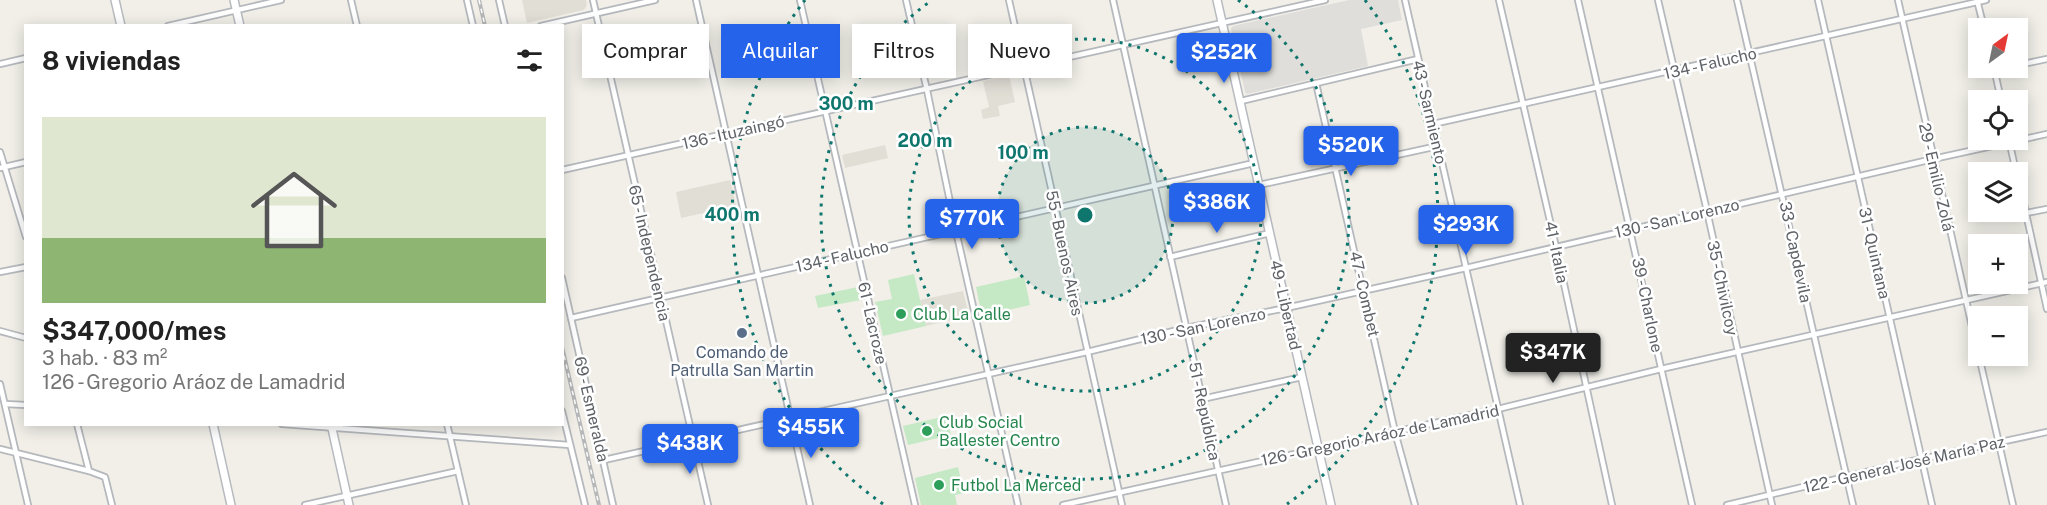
<!DOCTYPE html>
<html lang="es">
<head>
<meta charset="utf-8">
<style>
  body { margin:0; font-family:"Public Sans",sans-serif; background:#f6f6f6; color:#222; height:100vh; display:flex; flex-direction:column; font-size:22px; white-space:nowrap }
  * { box-sizing:border-box; margin:0 }
  p { font-size:20px; color:#767676 }
  .icon { flex:none; width:33px; height:33px; fill:none; stroke:currentColor; stroke-width:2; stroke-linecap:round; stroke-linejoin:round }
  .map { position:relative; flex:1; overflow:hidden }
  .drawer { position:absolute; left:24px; top:24px; width:540px; height:402px; display:flex; flex-direction:column; background:#fff; border-radius:0px; box-shadow:0 3px 15px #0003 }
  .drawer>* { flex:none }
  .top-card { position:absolute; left:582px; top:24px; width:570px; height:54px; display:flex; gap:12px }
  .needle { width:39px; rotate:33deg }
  .tools { position:absolute; left:1968px; top:18px; display:grid; gap:12px }
  .tools a { display:grid; place-items:center; width:60px; height:60px; border-radius:0px; background:#fff; box-shadow:0 3px 15px #0003; font-size:30px }
  .price { position:absolute; translate:-50% -51px; padding:0 14px; border-radius:6px; background:#2563eb; color:#fff; font-size:20px; line-height:39px; filter:drop-shadow(0 2px 3px #0008) }
  .price::after { content:''; position:absolute; left:50%; top:36px; width:18px; height:14px; margin-left:-9px; background:inherit; clip-path:polygon(0 0,100% 0,50% 100%) }
  .price.active { background:#222; color:#fff }
  ul { padding:0; list-style:none }
  li { display:grid; align-content:center; gap:12px; height:318px; padding:0 18px }
  li+li { border-top:2px solid #e0e0e0 }
  li span { display:grid; place-items:center; height:186px; border-radius:0px; color:#555 }
  li>.icon { margin-inline-start:auto }
  span .icon { width:108px; height:108px; fill:#fffc; stroke-width:1 }
  li b { font-size:26px }
  h2 { display:flex; justify-content:space-between; align-items:center; height:72px; padding:0 18px; font-size:26px }
  .pill { padding:0 21px; border-radius:0px; background:#fff; box-shadow:0 3px 15px #0003; font-size:21px; line-height:54px }
  .pill.active { background:#2563eb; color:#fff }
  .map>svg:first-child { display:block }
  .industrial { fill:#e0deda }
  .education { fill:#e1ded6 }
  .green { fill:#c5e8c5 }
  .lines { fill:none; stroke-linecap:round; stroke-linejoin:round }
  .street-casing { stroke:#b5b8bc; stroke-width:8 }
  .secondary-casing { stroke:#b6babf; stroke-width:10 }
  .street { stroke:#fff; stroke-width:4.5 }
  .secondary { stroke:#fff; stroke-width:7 }
  .rail-casing { stroke:#b6b7b8; stroke-width:4 }
  .rail { stroke:#fff; stroke-width:1.5; stroke-dasharray:4.5; stroke-linecap:butt }
  .ring { fill:none; stroke:#0f766e; stroke-width:3; stroke-dasharray:3 6 }
  .leisure-dot { fill:#2e9e5b; stroke:#fff; stroke-width:2 }
  .service-dot { fill:#5c6f8a; stroke:#fff; stroke-width:2 }
  .labels { text-anchor:middle; stroke-width:5; stroke-linejoin:round; paint-order:stroke }
  .street-label { font-size:16px; fill:#5f6368; stroke:#fff }
  .leisure-label { font-size:16px; fill:#27864d; stroke:#fff; text-anchor:start }
  .service-label { font-size:16px; fill:#4e5e75; stroke:#fff }
  .centre { fill:#0f766e; stroke:#fff; stroke-width:3 }
  .ring-label { font-size:18px; text-anchor:middle; font-weight:bold; fill:#0f766e; stroke:#fff; stroke-width:5; stroke-linejoin:round; paint-order:stroke }
</style>
</head>
<body>
<div class="map">
<svg width="2047" height="505" viewBox="0 0 2047 505">
  <rect width="100%" height="100%" fill="#f1efe8"/>
  <path class="industrial" d="M1349 0H1398L1402 20 1361 29 1368 66 1247 94 1245 92 1231 29 1233 26Z"/>
  <g class="education">
    <path d="M522 0H586L587 5 584 10 527 23Z"/>
    <path d="M1009 75 1015 102 998 106 1000 116 983 119 981 110 989 107 983 81Z"/>
    <path d="M885 145 888 158 845 168 842 155Z"/>
    <path d="M730 180 736 206 681 218 676 192Z"/>
    <path d="M963 291 969 316 926 326 920 300Z"/>
  </g>
  <g class="green">
    <path d="M914 274 926 326 883 336 875 302 892 299 888 280Z"/>
    <path d="M1024 276 1030 305 982 316 976 287Z"/>
    <path d="M858 287 861 300 818 308 815 296Z"/>
    <path d="M946 416 951 435 908 445 903 426Z"/>
    <path d="M958 467 964 493 955 495 957 505H921L915 478Z"/>
  </g>
  <g class="lines">
    <defs>
      <g id="street">
        <path d="M351 0 357 26"/>
        <path d="M467 0 473 26"/>
        <path d="M499 0 505 26"/>
        <path d="M593 0 708 505"/>
        <path d="M696 0 810 505"/>
        <path d="M800 0 915 505"/>
        <path d="M906 0 927 90 956 231 1018 505"/>
        <path d="M1009 0 1122 505"/>
        <path d="M1113 0 1226 505"/>
        <path d="M1405 0 1520 505"/>
        <path d="M1499 0 1556 247 1612 505"/>
        <path d="M1578 0 1692 505"/>
        <path d="M1658 0 1707 211 1772 505"/>
        <path d="M1737 0 1853 505"/>
        <path d="M1818 0 1932 505"/>
        <path d="M1898 0 1978 353"/>
        <path d="M1977 0 1984 28"/>
        <path d="M168 26 281 0"/>
        <path d="M541 26 655 0"/>
        <path d="M0 64 26 58"/>
        <path d="M2018 65 2047 59"/>
        <path d="M1994 68 2001 100"/>
        <path d="M1994 70 2008 68"/>
        <path d="M1316 83 1395 432 1415 505"/>
        <path d="M1241 101 1418 59"/>
        <path d="M1433 124 1986 0"/>
        <path d="M2009 140 2016 172"/>
        <path d="M0 152 26 237"/>
        <path d="M0 168 26 162"/>
        <path d="M562 170 1325 0"/>
        <path d="M2018 177 2047 309"/>
        <path d="M1259 185 1438 146"/>
        <path d="M2026 213 2047 209"/>
        <path d="M1170 257 1270 233"/>
        <path d="M0 272 26 267"/>
        <path d="M562 278 613 505"/>
        <path d="M571 318 1254 163"/>
        <path d="M0 331 26 338"/>
        <path d="M1979 356 2013 505"/>
        <path d="M0 384 28 505"/>
        <path d="M1202 399 1302 377"/>
        <path d="M5 404 26 405"/>
        <path d="M562 411 585 505"/>
        <path d="M77 424 89 471 105 477 112 505"/>
        <path d="M282 424 570 445"/>
        <path d="M447 424 466 505"/>
        <path d="M0 449 89 471"/>
        <path d="M604 460 1087 352 1186 328 1286 308 1466 268 1933 159 2047 134"/>
        <path d="M305 505 458 471"/>
        <path d="M1063 505 1498 409 1661 369 2047 282"/>
        <path d="M1727 505 1921 459 2047 432"/>
      </g>
      <g id="secondary">
        <path d="M115 0 121 26"/>
        <path d="M234 0 240 26"/>
        <path d="M1217 0 1331 505"/>
        <path d="M213 424 231 505"/>
        <path d="M331 424 349 505"/>
      </g>
    </defs>
    <use href="#street" class="street-casing"/>
    <use href="#secondary" class="secondary-casing"/>
    <use href="#street" class="street"/>
    <use href="#secondary" class="secondary"/>
    <defs>
      <g id="rail">
        <path d="M479 0 485 26"/>
        <path d="M562 347 599 505"/>
      </g>
    </defs>
    <use href="#rail" class="rail-casing"/>
    <use href="#rail" class="rail"/>
  </g>
  <circle cx="1085" cy="215" r="88" fill="#0f766e" fill-opacity=".12"/>
  <g class="ring">
    <circle cx="1085" cy="215" r="88"/>
    <circle cx="1085" cy="215" r="176"/>
    <path d="M1238 0A264 264 0 1 1 932 0"/>
    <path d="M883 504A353 353 0 0 1 805 0M1365 0A353 353 0 0 1 1287 504"/>
  </g>
  <g class="leisure-dot">
    <circle cx="901" cy="314" r="6"/>
    <circle cx="927" cy="431" r="6"/>
    <circle cx="939" cy="485" r="6"/>
  </g>
  <circle class="service-dot" cx="742" cy="333" r="6"/>
  <g class="labels">
    <g class="street-label">
      <text transform="translate(1710 63) rotate(-13)" y="6">134 - Falucho</text>
      <text transform="translate(1430 112) rotate(77)" y="6">43 - Sarmiento</text>
      <text transform="translate(733 132) rotate(-13)" y="6">136 - Ituzaingó</text>
      <text transform="translate(1937 177) rotate(77)" y="6">29 - Emilio Zolá</text>
      <text transform="translate(1677 218) rotate(-13)" y="6">130 - San Lorenzo</text>
      <text transform="translate(1557 252) rotate(78)" y="6">41 - Italia</text>
      <text transform="translate(1796 252) rotate(78)" y="6">33 - Capdevila</text>
      <text transform="translate(650 253) rotate(77)" y="6">65 - Independencia</text>
      <text transform="translate(1065 253) rotate(78)" y="6">55 - Buenos Aires</text>
      <text transform="translate(1875 253) rotate(77)" y="6">31 - Quintana</text>
      <text transform="translate(842 256) rotate(-13)" y="6">134 - Falucho</text>
      <text transform="translate(1723 288) rotate(78)" y="6">35 - Chivilcoy</text>
      <text transform="translate(1365 294) rotate(77)" y="6">47 - Combet</text>
      <text transform="translate(1286 305) rotate(77)" y="6">49 - Libertad</text>
      <text transform="translate(1648 305) rotate(78)" y="6">39 - Charlone</text>
      <text transform="translate(873 323) rotate(77)" y="6">61 - Lacroze</text>
      <text transform="translate(1203 326) rotate(-12)" y="6">130 - San Lorenzo</text>
      <text transform="translate(592 409) rotate(77)" y="6">69 - Esmeralda</text>
      <text transform="translate(1205 411) rotate(78)" y="6">51 - República</text>
      <text transform="translate(1380 435) rotate(-12)" y="6">126 - Gregorio Aráoz de Lamadrid</text>
      <text transform="translate(1904 464) rotate(-13)" y="6">122 - General José María Paz</text>
    </g>
    <g class="leisure-label">
      <text x="913" y="320">Club La Calle</text>
      <text x="939" y="428">Club Social<tspan x="939" dy="18">Ballester Centro</tspan></text>
      <text x="951" y="491">Futbol La Merced</text>
    </g>
    <g class="service-label">
      <text x="742" y="358">Comando de<tspan x="742" dy="18">Patrulla San Martin</tspan></text>
    </g>
  </g>
  <circle cx="1085" cy="215" r="9" class="centre"/>
  <g class="ring-label">
    <text x="846" y="110">300 m</text>
    <text x="925" y="147">200 m</text>
    <text x="1023" y="159">100 m</text>
    <text x="732" y="221">400 m</text>
  </g>
</svg>
<div class="tools">
<a><svg class="needle" viewBox="-14 -14 28 28"><path d="M0-13l5 13h-10z" fill="#e53935"/><path d="M0 13l5-13h-10z" fill="#767676"/></svg></a>
<a><svg class="icon" aria-label="locate" viewBox="0 0 24 24"><circle cx="12" cy="12" r="6"/><path d="M12 2v4M12 18v4M2 12h4M18 12h4"/></svg></a>
<a><svg class="icon" aria-label="layers" viewBox="0 0 24 24"><path d="M12 4l9 5-9 5-9-5zM3 14l9 5 9-5"/></svg></a>
<a>+</a>
<a>−</a>
</div>
<b class="price" style="left:1224px;top:84px">$252K</b>
<b class="price" style="left:1351px;top:177px">$520K</b>
<b class="price" style="left:1217px;top:234px">$386K</b>
<b class="price" style="left:972px;top:250px">$770K</b>
<b class="price" style="left:1466px;top:256px">$293K</b>
<b class="price active" style="left:1553px;top:384px">$347K</b>
<b class="price" style="left:811px;top:459px">$455K</b>
<b class="price" style="left:690px;top:475px">$438K</b>
<div class="top-card">
<a class="pill">Comprar</a>
<a class="pill active">Alquilar</a>
<a class="pill">Filtros</a>
<a class="pill">Nuevo</a>
</div>
<section class="drawer">
<h2>8 viviendas<svg class="icon" aria-label="filters" viewBox="0 0 24 24"><path d="M4 7h16M4 17h16"/><circle cx="9" cy="7" r="2"/><circle cx="15" cy="17" r="2"/></svg></h2>
<ul>
<li><span style="background:linear-gradient(#dfe7d0 65%,#8fb573 0)"><svg class="icon" aria-label="home" viewBox="0 0 24 24"><path d="M3 11l9-7 9 7M6 9v11h12V9"/></svg></span><div><b>$347,000/mes</b><p>3 hab. · 83 m²</p><p>126 - Gregorio Aráoz de Lamadrid</p></div></li>
</ul>
</section>
</div>
</body>
</html>
